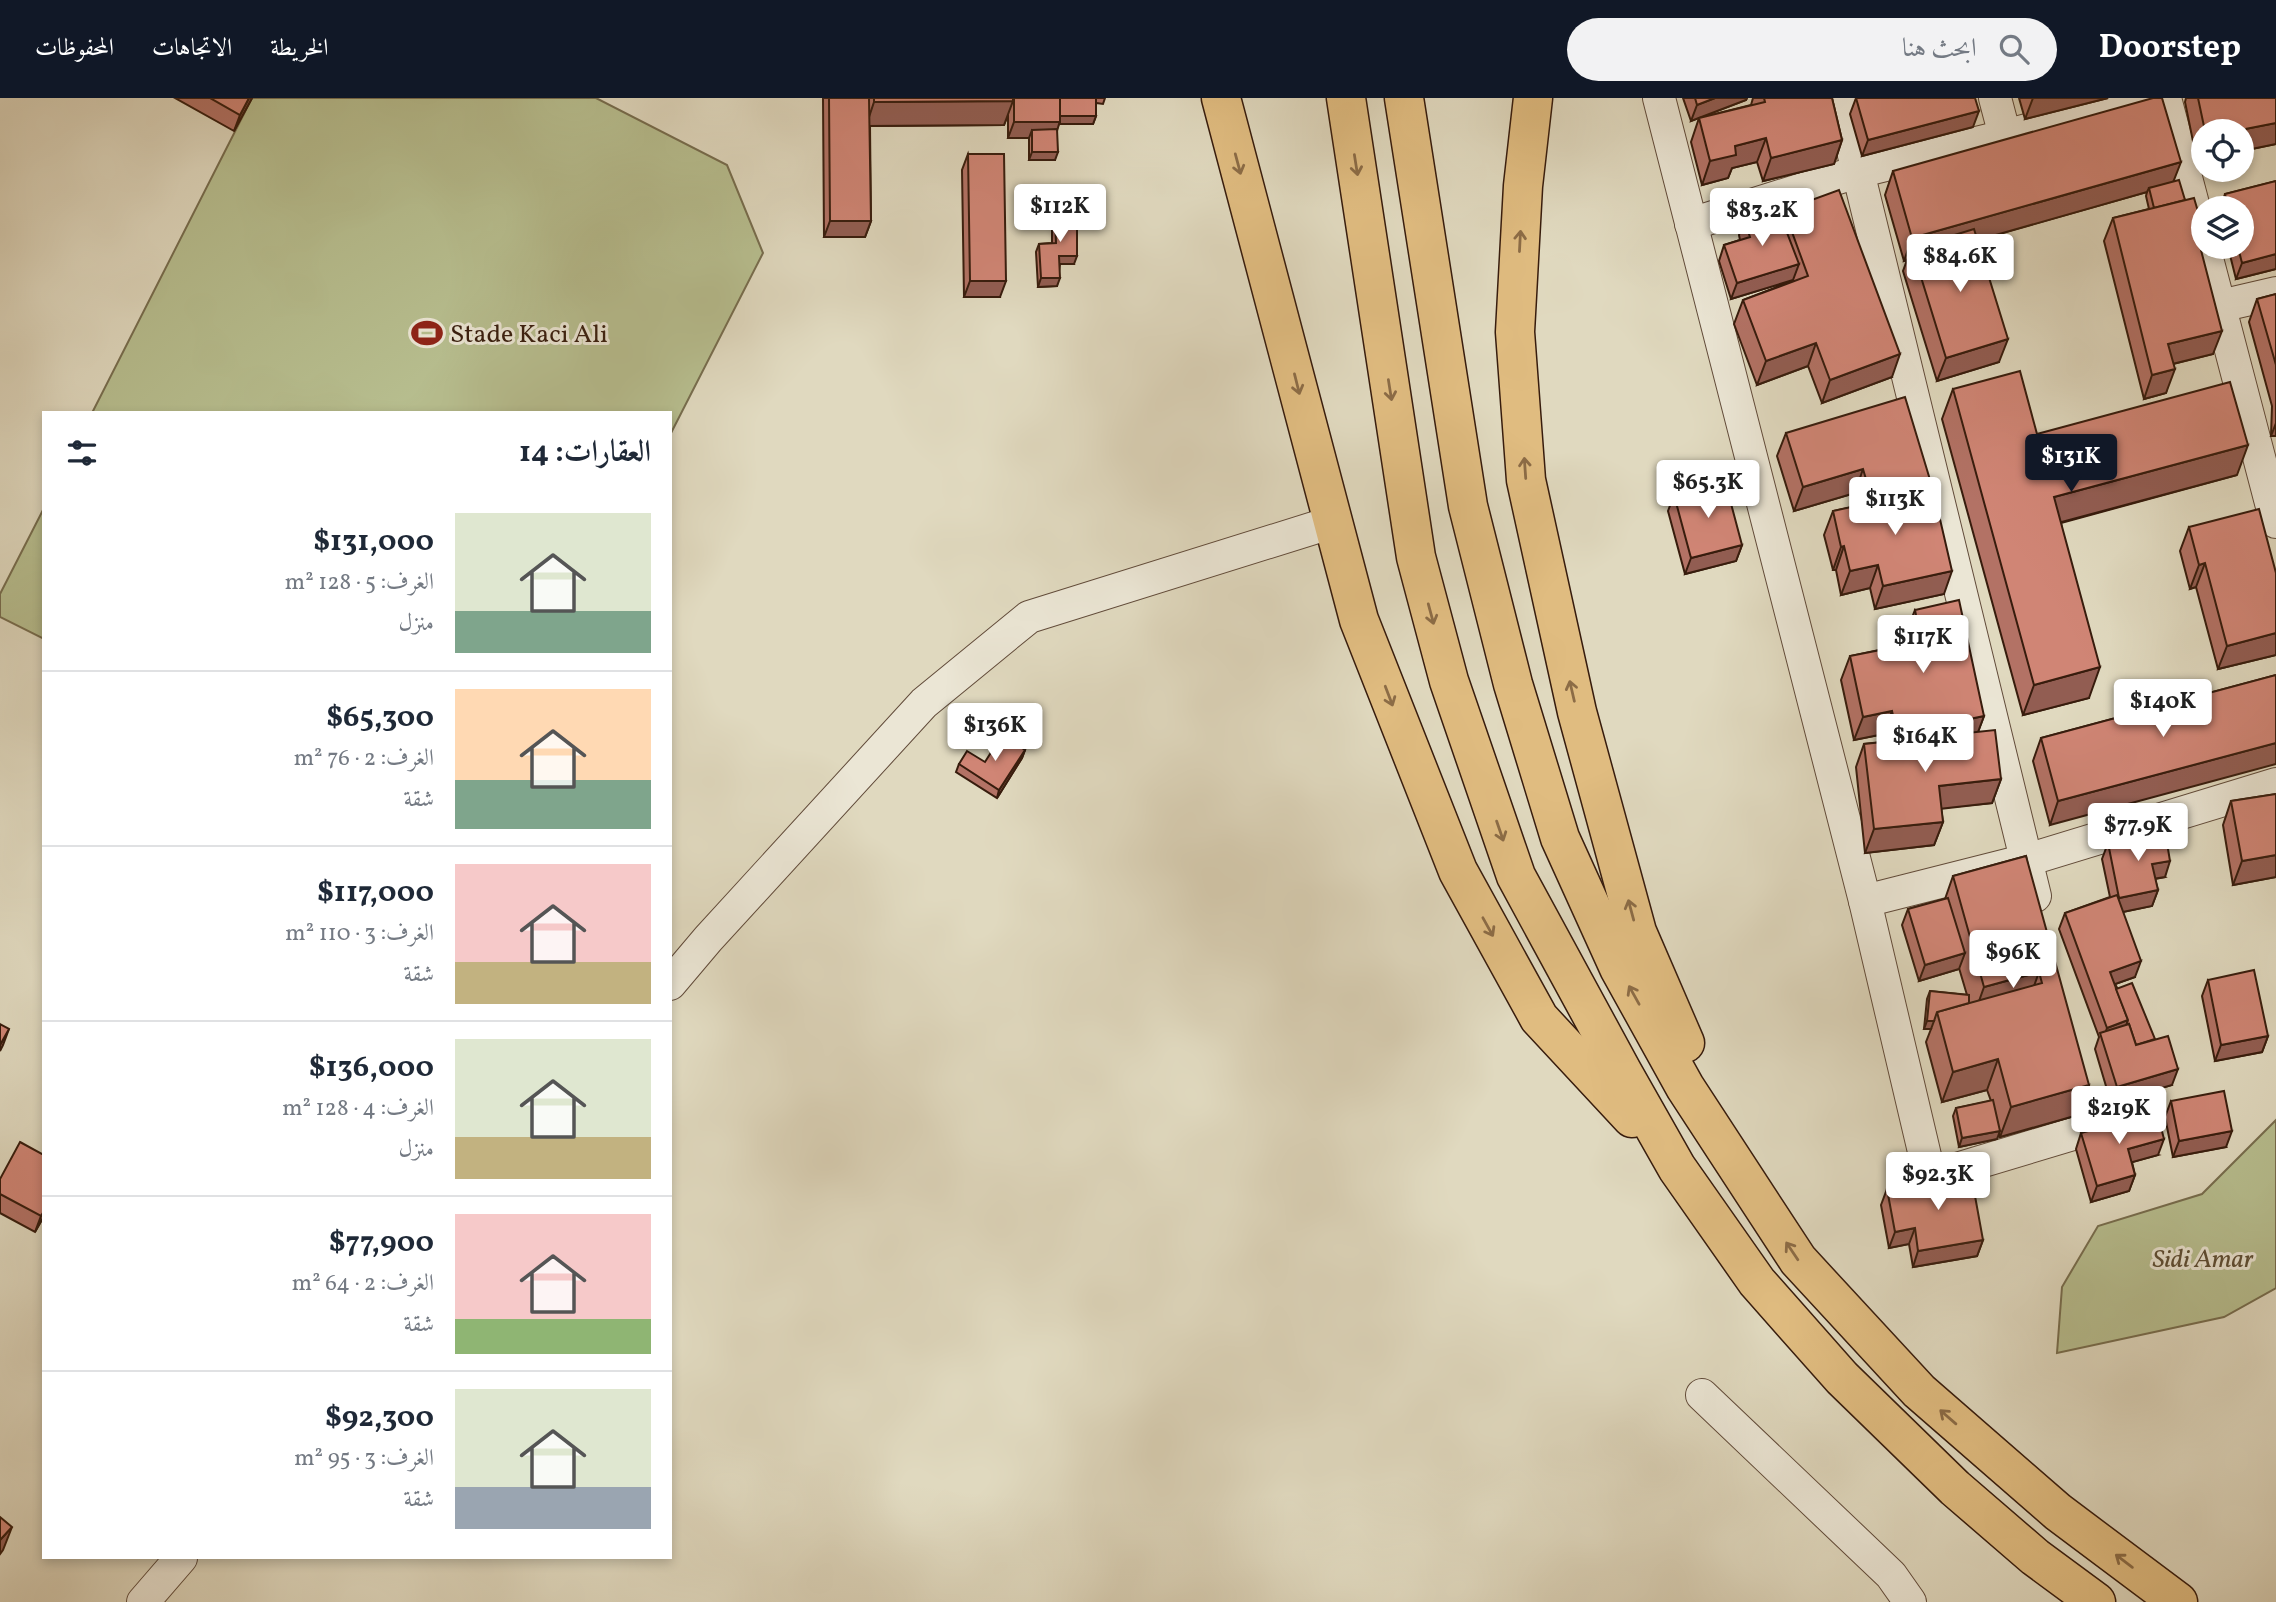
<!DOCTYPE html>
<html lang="ar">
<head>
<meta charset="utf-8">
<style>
  body { margin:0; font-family:Vollkorn,Amiri,serif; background:#f2f2f3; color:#1f2937; direction:rtl; height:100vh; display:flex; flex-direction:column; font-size:26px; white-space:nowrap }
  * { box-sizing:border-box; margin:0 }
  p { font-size:23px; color:#747a83 }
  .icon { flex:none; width:38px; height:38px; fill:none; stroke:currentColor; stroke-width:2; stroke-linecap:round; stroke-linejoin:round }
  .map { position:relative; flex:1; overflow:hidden; direction:ltr }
  .side { position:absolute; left:42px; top:313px; width:630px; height:1148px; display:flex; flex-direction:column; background:#fff; border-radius:0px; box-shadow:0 4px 10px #0003; direction:rtl }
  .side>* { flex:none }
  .fabs { position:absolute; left:2191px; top:21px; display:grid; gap:14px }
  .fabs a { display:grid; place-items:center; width:63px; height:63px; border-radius:50%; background:#fff; box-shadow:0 4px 10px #0003; font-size:35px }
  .price { position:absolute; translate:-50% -60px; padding:0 16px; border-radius:7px; background:#fff; color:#222; font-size:23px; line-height:46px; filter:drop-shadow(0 2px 4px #0008) }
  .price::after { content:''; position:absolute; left:50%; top:42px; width:21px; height:16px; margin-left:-10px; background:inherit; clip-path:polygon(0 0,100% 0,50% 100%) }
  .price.on { background:#111827; color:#fff }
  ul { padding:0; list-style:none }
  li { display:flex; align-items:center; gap:21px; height:175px; padding:0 21px }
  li+li { border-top:2px solid #e0e1e3 }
  li span { display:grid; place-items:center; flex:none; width:196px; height:140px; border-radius:0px; color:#555 }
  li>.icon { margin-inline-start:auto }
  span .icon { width:84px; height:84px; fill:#fffc; stroke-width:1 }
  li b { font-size:30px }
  h2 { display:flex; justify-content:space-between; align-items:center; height:84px; padding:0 21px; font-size:30px }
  header { display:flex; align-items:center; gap:42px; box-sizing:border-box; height:98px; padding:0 35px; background:#111827; color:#fff }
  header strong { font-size:33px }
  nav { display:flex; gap:38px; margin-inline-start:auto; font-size:24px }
  .search { width:490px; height:63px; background:#f2f2f3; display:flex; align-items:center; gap:18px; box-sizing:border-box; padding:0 24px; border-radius:38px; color:#747a83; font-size:26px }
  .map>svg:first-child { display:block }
  .green { fill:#b7be8f; stroke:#776d4e; stroke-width:2 }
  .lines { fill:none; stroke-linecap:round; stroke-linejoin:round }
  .minor-casing { stroke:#614b3a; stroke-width:34 }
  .trunk-casing { stroke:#371c0d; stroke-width:41 }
  .minor { stroke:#ebe6d5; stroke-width:32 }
  .trunk { stroke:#e0bc80; stroke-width:38 }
  .wall { fill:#b37265; stroke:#371c0d; stroke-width:2 }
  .shaded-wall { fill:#925d52; stroke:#371c0d; stroke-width:2 }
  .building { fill:#d08575; stroke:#371c0d; stroke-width:2 }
  .oneway { stroke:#8c6c46 }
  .labels { text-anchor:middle; stroke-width:6; stroke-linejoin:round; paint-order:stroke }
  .poi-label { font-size:26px; fill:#371c0d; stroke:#ebe6d5; text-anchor:start }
  .park-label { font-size:26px; font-style:italic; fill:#5d4d34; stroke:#ebe6d5 }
</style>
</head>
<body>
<header>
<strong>Doorstep</strong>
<div class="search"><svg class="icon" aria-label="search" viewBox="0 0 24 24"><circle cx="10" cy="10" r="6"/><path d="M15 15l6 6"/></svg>ابحث هنا</div>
<nav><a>الخريطة</a><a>الاتجاهات</a><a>المحفوظات</a></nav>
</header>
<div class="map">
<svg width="2276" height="1504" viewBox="0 0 2276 1504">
  <rect width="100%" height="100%" fill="#e0d9bf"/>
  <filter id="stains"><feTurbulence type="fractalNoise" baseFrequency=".00286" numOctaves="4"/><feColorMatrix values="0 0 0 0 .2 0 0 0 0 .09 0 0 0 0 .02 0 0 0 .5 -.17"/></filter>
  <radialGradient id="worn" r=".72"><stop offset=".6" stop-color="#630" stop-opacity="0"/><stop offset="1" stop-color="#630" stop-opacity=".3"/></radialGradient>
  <g class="green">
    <path d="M252 0H596L727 67 763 155 670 337V315H92Z"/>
    <path d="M44 410V541L0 519V496Z"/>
    <path d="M2276 1022V1190L2224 1219 2057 1255 2062 1189 2098 1128 2202 1096Z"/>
  </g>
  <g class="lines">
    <defs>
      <g id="minor">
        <path d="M1659 0 1865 803 1930 1079 2133 1018"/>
        <path d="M1840 0 2035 798"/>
        <path d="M1995 0 2005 38"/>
        <path d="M2165 0 2202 140"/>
        <path d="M1691 126 1857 74 2005 38 2143 0"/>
        <path d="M2204 149 2276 424"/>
        <path d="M2220 208 2276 195"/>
        <path d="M1865 803 2027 762 2276 686"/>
        <path d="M670 886 708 841 924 605 1029 519 1333 424"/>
        <path d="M1702 1297 1891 1477 1910 1504"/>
        <path d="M143 1504 181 1460"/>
      </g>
      <g id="trunk">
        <path d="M1221 0 1359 522 1458 773 1539 920 1632 1020"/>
        <path d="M1346 0 1416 459 1449 583 1516 778 1622 973 1677 1070 1757 1184 1842 1280 1955 1390 2035 1459 2096 1504"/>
        <path d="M1404 0 1468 408 1513 586 1560 740 1619 870 1685 989 1798 1162 1919 1293 2058 1414 2178 1504"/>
        <path d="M1533 0 1523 88 1515 234 1526 382 1577 614 1637 834 1685 945"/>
      </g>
    </defs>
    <use href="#minor" class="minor-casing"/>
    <use href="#trunk" class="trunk-casing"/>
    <use href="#minor" class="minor"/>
    <use href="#trunk" class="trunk"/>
  </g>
  <g class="wall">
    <path d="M175 0H252L234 33Z"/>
    <path d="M823 0H1105L1103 6 1096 5V18L1093 26H1059L1057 31 1055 62H1029V40H1008V17L1004 27 870 28 871 123 865 139H824Z"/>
    <path d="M1683 0H1747L1746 2 1691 23Z"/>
    <path d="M1753 0H1832L1842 42 1834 66 1763 83 1757 64 1732 70 1728 80 1702 87 1691 44 1699 20 1751 7Z"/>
    <path d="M1856 0 1973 29 1862 58 1850 16Z"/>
    <path d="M2019 0H2108L2025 21Z"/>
    <path d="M2186 0H2276V46L2242 53V33H2203V61L2197 63 2185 4Z"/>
    <path d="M968 56 1000 199H964L962 72Z"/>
    <path d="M1893 73 2174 83 2185 102 2198 138 2213 256 2173 266 2166 295 2144 301 2104 143 2113 120 2149 111 2146 98 2147 94 1977 142 1999 264 1937 283 1903 173 1907 162 1904 163 1885 97Z"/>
    <path d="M2276 83V171L2236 181 2228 149H2242V110H2220L2225 96Z"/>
    <path d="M1784 112 1892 279 1822 305 1808 268 1757 287 1734 226 1743 202 1793 183V182L1731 201 1719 163 1724 147 1740 142 1739 137 1744 121 1783 114Z"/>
    <path d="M1055 113 1074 166H1060L1057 188 1038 189 1036 154 1039 146 1052 145V121Z"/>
    <path d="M2276 196V338H2271L2272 308 2249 224 2257 201Z"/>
    <path d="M1953 291 2037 336 2237 377 2061 425 2089 600 2023 617 1942 321Z"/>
    <path d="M1786 335 1928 392 1944 496 1875 511 1870 490 1841 497 1836 472H1833L1824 437 1833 413 1858 408 1855 395 1794 413 1777 358Z"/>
    <path d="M1674 397 1742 447 1736 463 1685 476 1668 413Z"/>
    <path d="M2189 429 2276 475V557L2218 571 2196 489 2190 491 2180 453Z"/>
    <path d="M1915 512 1984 618 1978 634 2001 681 1992 705 1941 710 1943 724 1934 747 1865 755 1856 669 1864 646 1885 644 1884 636 1854 642 1841 582 1850 558 1908 546 1906 535Z"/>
    <path d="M2276 577 2050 727 2033 663 2041 640Z"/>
    <path d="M1025 652 1022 660 997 700 956 674 959 666 985 664Z"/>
    <path d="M2276 696V779L2233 787 2223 727 2231 703Z"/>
    <path d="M2108 745 2165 779 2155 781 2158 792 2152 808 2123 814 2135 879 2115 886 2172 987 2111 1005 2095 951 2099 939 2059 831 2065 815 2110 799 2102 761Z"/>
    <path d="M2026 758 2078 1017 2000 1039 1999 1035 1997 1041 1959 1049 1953 1018 1956 1010 1991 1003 1987 992 1942 1004 1926 944 1931 931H1924L1927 901 1930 893 1967 897 1959 870V871L1919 883 1902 827 1908 811 1945 801 1953 778Z"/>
    <path d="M2208 882 2268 938 2262 954 2215 963 2202 898Z"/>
    <path d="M2171 1003 2226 1049 2173 1059 2165 1019Z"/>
    <path d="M2081 1035 2158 1057 2132 1064 2135 1077 2129 1093 2091 1104 2076 1051Z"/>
    <path d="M44 1057V1118L35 1134 0 1115V1081Z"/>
    <path d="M1887 1091 1983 1142 1977 1158 1913 1169 1909 1146 1889 1150 1881 1107Z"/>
  </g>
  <g class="shaded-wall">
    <path d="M249 0H252L234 33 240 17Z"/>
    <path d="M1715 0H1747L1746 2 1691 23 1697 7Z"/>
    <path d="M2033 0H2108L2025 21Z"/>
    <path d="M1013 3 1004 27 866 28 874 4Z"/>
    <path d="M1979 13 1973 29 1862 58 1868 42Z"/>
    <path d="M1058 18H1096L1093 26H1059L1055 40 1032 32 1029 40H1008L1014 24Z"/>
    <path d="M2276 25V46L2242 53V33H2235Z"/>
    <path d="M1766 40 1757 64 1732 70 1728 80 1702 87 1710 63 1735 48Z"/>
    <path d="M1842 42 1834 66 1763 83 1771 60Z"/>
    <path d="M2203 47V61L2197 63Z"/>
    <path d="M1032 54H1058L1055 62H1029Z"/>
    <path d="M2181 64 2172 87 2149 90 2147 94 1915 160 1912 150 1907 162 1904 163 1912 140Z"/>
    <path d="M830 123H871L865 139H824Z"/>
    <path d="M2202 127 2193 150 2195 129Z"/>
    <path d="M2276 156V171L2236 181 2242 165Z"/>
    <path d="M1059 158H1077L1074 166H1056Z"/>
    <path d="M1799 166 1793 182 1731 201 1737 185Z"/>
    <path d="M1041 180H1060L1057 188 1038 189Z"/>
    <path d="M970 183H1006L1000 199H964Z"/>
    <path d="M2222 233 2213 256 2160 269 2168 246Z"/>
    <path d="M2008 241 1999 264 1937 283 1946 260Z"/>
    <path d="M1816 245 1808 268 1757 287 1766 263Z"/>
    <path d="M1900 256 1892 279 1822 305 1830 282Z"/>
    <path d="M2175 271 2166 295 2144 301 2152 277Z"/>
    <path d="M2276 325V338H2271Z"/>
    <path d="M2248 347 2237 377 2043 429 2054 399Z"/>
    <path d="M1863 371 1855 395 1794 413 1803 389Z"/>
    <path d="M1931 385 1922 408 1864 426 1872 402Z"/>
    <path d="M1742 447 1736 463 1685 476 1691 460Z"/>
    <path d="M1844 448 1836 472H1833L1841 449Z"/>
    <path d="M2205 465 2196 489 2190 491 2199 467Z"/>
    <path d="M1878 467 1870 490 1841 497 1850 473Z"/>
    <path d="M1952 473 1944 496 1875 511 1883 488Z"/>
    <path d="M2276 535V557L2218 571 2227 548Z"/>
    <path d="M2100 569 2089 600 2023 617 2034 587Z"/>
    <path d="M1892 613 1884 636 1854 642 1863 619Z"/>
    <path d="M1984 618 1975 642 1888 660 1897 636Z"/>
    <path d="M2276 645V666L2050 727 2058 703Z"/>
    <path d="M1025 652 1022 660 997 700 999 692Z"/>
    <path d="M2001 681 1992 705 1930 712 1939 688Z"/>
    <path d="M1943 724 1934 747 1865 755 1874 731Z"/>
    <path d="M2276 757V779L2233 787 2242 763Z"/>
    <path d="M2170 763 2165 779 2146 782 2152 766Z"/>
    <path d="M2158 792 2152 808 2113 816 2119 800Z"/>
    <path d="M1965 855 1959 871 1919 883 1925 867Z"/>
    <path d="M2141 863 2135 879 2104 890 2110 874Z"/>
    <path d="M2039 874 2028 905 1973 920 1984 889Z"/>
    <path d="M2128 922 2122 938 2103 942 2107 930Z"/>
    <path d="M1927 923H1934L1931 931H1924Z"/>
    <path d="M9 931 3 947 0 953V947Z"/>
    <path d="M2268 938 2262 954 2215 963 2221 947Z"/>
    <path d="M1998 961 1987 992 1942 1004 1953 974Z"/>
    <path d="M2178 971 2172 987 2111 1005 2117 989Z"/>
    <path d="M2089 987 2078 1017 2000 1039 2011 1009Z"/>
    <path d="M2000 1033 1997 1041 1959 1049 1962 1040Z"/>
    <path d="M2232 1033 2226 1049 2173 1059 2179 1043Z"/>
    <path d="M2164 1041 2158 1057 2122 1067 2128 1051Z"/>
    <path d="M2135 1077 2129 1093 2091 1104 2097 1088Z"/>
    <path d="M44 1113V1118L35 1134 41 1118Z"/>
    <path d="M1915 1130 1909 1146 1889 1150 1895 1134Z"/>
    <path d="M1983 1142 1977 1158 1913 1169 1918 1153Z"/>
    <path d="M12 1429 3 1452 0 1456V1442Z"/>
  </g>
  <g class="building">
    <path d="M210 0H249L240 17Z"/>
    <path d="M829 0H869L871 123H830Z"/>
    <path d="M874 0H1013V3L874 4Z"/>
    <rect x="1014" y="0" width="46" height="24"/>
    <rect x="1060" y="0" width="36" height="18"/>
    <path d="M1695 0H1715L1697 7Z"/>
    <path d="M1764 0H1832L1842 42 1771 60 1766 40 1735 48 1736 57 1710 63 1699 20 1765 4Z"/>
    <path d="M1856 0H1975L1979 13 1868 42Z"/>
    <path d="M2153 0H2162L2181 64 1912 140 1893 73Z"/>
    <path d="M2198 0H2276V25L2235 33H2205Z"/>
    <path d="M1057 31 1058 54H1032V32Z"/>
    <path d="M968 56H1004L1006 183H970Z"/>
    <path d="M2179 82 2185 102 2154 110 2149 90Z"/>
    <path d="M2276 83V156L2242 165 2238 149H2242V110H2228L2225 96Z"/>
    <path d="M1839 92 1900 256 1830 282 1816 245 1766 263 1743 202 1808 178 1784 112Z"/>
    <path d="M2194 100 2202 127 2195 129 2222 233 2168 246 2175 271 2152 277 2113 120Z"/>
    <path d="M1782 110 1783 114 1781 119 1799 166 1737 185 1724 147 1750 139 1744 121Z"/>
    <path d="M1055 113H1077V158H1059L1060 180H1041L1039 146 1056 145Z"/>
    <path d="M1974 131 2008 241 1946 260 1912 150Z"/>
    <path d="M2276 196V267L2257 201Z"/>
    <path d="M2020 273 2037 336 2230 284 2248 347 2054 399 2100 569 2034 587 1953 291Z"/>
    <path d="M1905 299 1931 385 1872 402 1863 371 1803 389 1786 335Z"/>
    <path d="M1725 383 1742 447 1691 460 1674 397Z"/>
    <path d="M1933 391 1952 473 1883 488 1878 467 1850 473 1844 448 1841 449 1833 413Z"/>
    <path d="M2259 411 2276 475V535L2227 548 2205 465 2199 467 2189 429Z"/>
    <path d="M1959 502 1984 618 1897 636 1892 613 1863 619 1850 558 1921 544 1915 512Z"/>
    <path d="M2276 577V645L2058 703 2041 640Z"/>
    <path d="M1995 632 2001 681 1939 688 1943 724 1874 731 1864 646Z"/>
    <path d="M1002 637 1025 652 999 692 959 666 967 653 985 664Z"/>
    <path d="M2276 696V757L2242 763 2231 703Z"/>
    <path d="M2165 733 2170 763 2152 766 2158 792 2119 800 2108 745Z"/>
    <path d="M2026 758 2089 987 2011 1009 1998 961 1953 974 1937 914 2042 885 2039 874 1984 889 1953 778Z"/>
    <path d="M2117 797 2141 863 2110 874 2128 922 2107 930 2065 815Z"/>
    <path d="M1948 800 1965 855 1925 867 1908 811Z"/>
    <path d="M2254 872 2268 938 2221 947 2208 882Z"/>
    <path d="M2132 885 2155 941 2136 947 2129 926 2127 927V926L2128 922 2116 891Z"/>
    <path d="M1930 893 1969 897V905L1937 914 1934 923H1927Z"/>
    <path d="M0 926 9 931 0 947Z"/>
    <path d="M2129 926 2136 947 2168 938 2178 971 2117 989 2100 935Z"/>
    <path d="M2224 993 2232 1033 2179 1043 2171 1003Z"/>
    <path d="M1993 1002 2000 1033 1962 1040 1956 1010Z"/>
    <path d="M2157 1014 2164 1041 2128 1051 2135 1077 2097 1088 2081 1035Z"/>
    <path d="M20 1044 44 1057V1113L41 1118 0 1096V1081Z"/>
    <path d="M1971 1076 1983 1142 1918 1153 1915 1130 1895 1134 1887 1091Z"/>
    <path d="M0 1419 12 1429 0 1442Z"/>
  </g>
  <defs><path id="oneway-shaft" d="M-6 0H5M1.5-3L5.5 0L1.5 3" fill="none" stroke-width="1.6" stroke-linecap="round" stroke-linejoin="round" transform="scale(1.75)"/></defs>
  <g class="oneway">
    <use href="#oneway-shaft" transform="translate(1238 66) rotate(75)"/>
    <use href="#oneway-shaft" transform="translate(1356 67) rotate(81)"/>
    <use href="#oneway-shaft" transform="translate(1520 143) rotate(-87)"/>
    <use href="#oneway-shaft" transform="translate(1297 286) rotate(76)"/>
    <use href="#oneway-shaft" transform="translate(1390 292) rotate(81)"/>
    <use href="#oneway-shaft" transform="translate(1525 370) rotate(-94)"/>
    <use href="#oneway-shaft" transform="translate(1431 516) rotate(75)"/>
    <use href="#oneway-shaft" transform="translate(1572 593) rotate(-103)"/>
    <use href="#oneway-shaft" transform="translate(1389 598) rotate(69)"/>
    <use href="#oneway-shaft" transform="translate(1500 733) rotate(71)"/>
    <use href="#oneway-shaft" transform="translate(1631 812) rotate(-105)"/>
    <use href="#oneway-shaft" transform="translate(1488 829) rotate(61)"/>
    <use href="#oneway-shaft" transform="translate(1634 897) rotate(-119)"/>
    <use href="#oneway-shaft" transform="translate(1792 1153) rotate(-124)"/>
    <use href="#oneway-shaft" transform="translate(1948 1319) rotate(-139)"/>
    <use href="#oneway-shaft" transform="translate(2124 1463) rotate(-143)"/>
  </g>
  <defs>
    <symbol id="stadium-bare" viewBox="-9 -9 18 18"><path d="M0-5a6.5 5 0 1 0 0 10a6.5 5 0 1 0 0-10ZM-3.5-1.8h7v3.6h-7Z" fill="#8f2418" stroke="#ebe6d5" stroke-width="2.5" paint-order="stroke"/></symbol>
  </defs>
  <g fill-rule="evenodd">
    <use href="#stadium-bare" x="405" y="213" width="44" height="44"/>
  </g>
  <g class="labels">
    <g class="poi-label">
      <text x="450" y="244">Stade Kaci Ali</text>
    </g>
    <g class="park-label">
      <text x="2203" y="1169">Sidi Amar</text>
    </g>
  </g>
  <rect width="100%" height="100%" filter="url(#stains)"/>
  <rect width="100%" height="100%" fill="url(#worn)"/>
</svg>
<div class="fabs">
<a><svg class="icon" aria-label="locate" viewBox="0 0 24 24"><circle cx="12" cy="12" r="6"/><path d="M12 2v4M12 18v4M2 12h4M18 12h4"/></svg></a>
<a><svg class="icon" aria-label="layers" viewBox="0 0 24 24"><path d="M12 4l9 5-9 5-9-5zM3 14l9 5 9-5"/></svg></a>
</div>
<b class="price" style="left:1060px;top:146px">$112K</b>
<b class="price" style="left:1762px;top:150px">$83.2K</b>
<b class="price" style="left:1960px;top:196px">$84.6K</b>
<b class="price on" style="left:2071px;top:396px">$131K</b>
<b class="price" style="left:1708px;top:422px">$65.3K</b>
<b class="price" style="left:1895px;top:439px">$113K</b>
<b class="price" style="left:1923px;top:577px">$117K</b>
<b class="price" style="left:2163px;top:641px">$140K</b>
<b class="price" style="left:995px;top:665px">$136K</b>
<b class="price" style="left:1925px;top:676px">$164K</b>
<b class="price" style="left:2138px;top:765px">$77.9K</b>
<b class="price" style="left:2013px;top:892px">$96K</b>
<b class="price" style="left:2119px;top:1048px">$219K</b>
<b class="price" style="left:1938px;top:1114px">$92.3K</b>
<section class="side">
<h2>العقارات: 14<svg class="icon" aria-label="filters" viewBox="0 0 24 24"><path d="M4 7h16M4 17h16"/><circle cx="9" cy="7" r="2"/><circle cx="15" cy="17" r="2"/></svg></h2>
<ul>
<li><span style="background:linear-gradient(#dfe7d0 70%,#7fa58c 0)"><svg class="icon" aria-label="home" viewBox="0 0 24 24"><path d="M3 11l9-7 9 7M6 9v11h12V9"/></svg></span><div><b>$131,000</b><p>الغرف: 5 · 128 m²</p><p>منزل</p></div></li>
<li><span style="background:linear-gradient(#ffd9b3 65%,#7fa58c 0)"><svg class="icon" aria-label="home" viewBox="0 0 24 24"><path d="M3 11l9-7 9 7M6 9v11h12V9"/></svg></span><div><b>$65,300</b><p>الغرف: 2 · 76 m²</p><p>شقة</p></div></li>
<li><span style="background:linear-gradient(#f6c9c9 70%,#c2b280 0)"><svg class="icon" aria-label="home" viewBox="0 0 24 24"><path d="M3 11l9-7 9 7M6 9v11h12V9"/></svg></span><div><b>$117,000</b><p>الغرف: 3 · 110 m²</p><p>شقة</p></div></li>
<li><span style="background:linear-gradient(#dfe7d0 70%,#c2b280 0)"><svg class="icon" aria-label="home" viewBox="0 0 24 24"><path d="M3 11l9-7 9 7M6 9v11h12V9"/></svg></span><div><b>$136,000</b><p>الغرف: 4 · 128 m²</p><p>منزل</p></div></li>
<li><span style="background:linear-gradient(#f6c9c9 75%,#8fb573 0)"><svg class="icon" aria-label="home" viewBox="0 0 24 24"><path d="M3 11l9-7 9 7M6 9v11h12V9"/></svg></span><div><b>$77,900</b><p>الغرف: 2 · 64 m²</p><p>شقة</p></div></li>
<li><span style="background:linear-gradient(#dfe7d0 70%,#9aa5b1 0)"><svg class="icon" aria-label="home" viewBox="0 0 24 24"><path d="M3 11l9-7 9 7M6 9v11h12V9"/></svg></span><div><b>$92,300</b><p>الغرف: 3 · 95 m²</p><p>شقة</p></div></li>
</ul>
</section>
</div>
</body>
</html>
